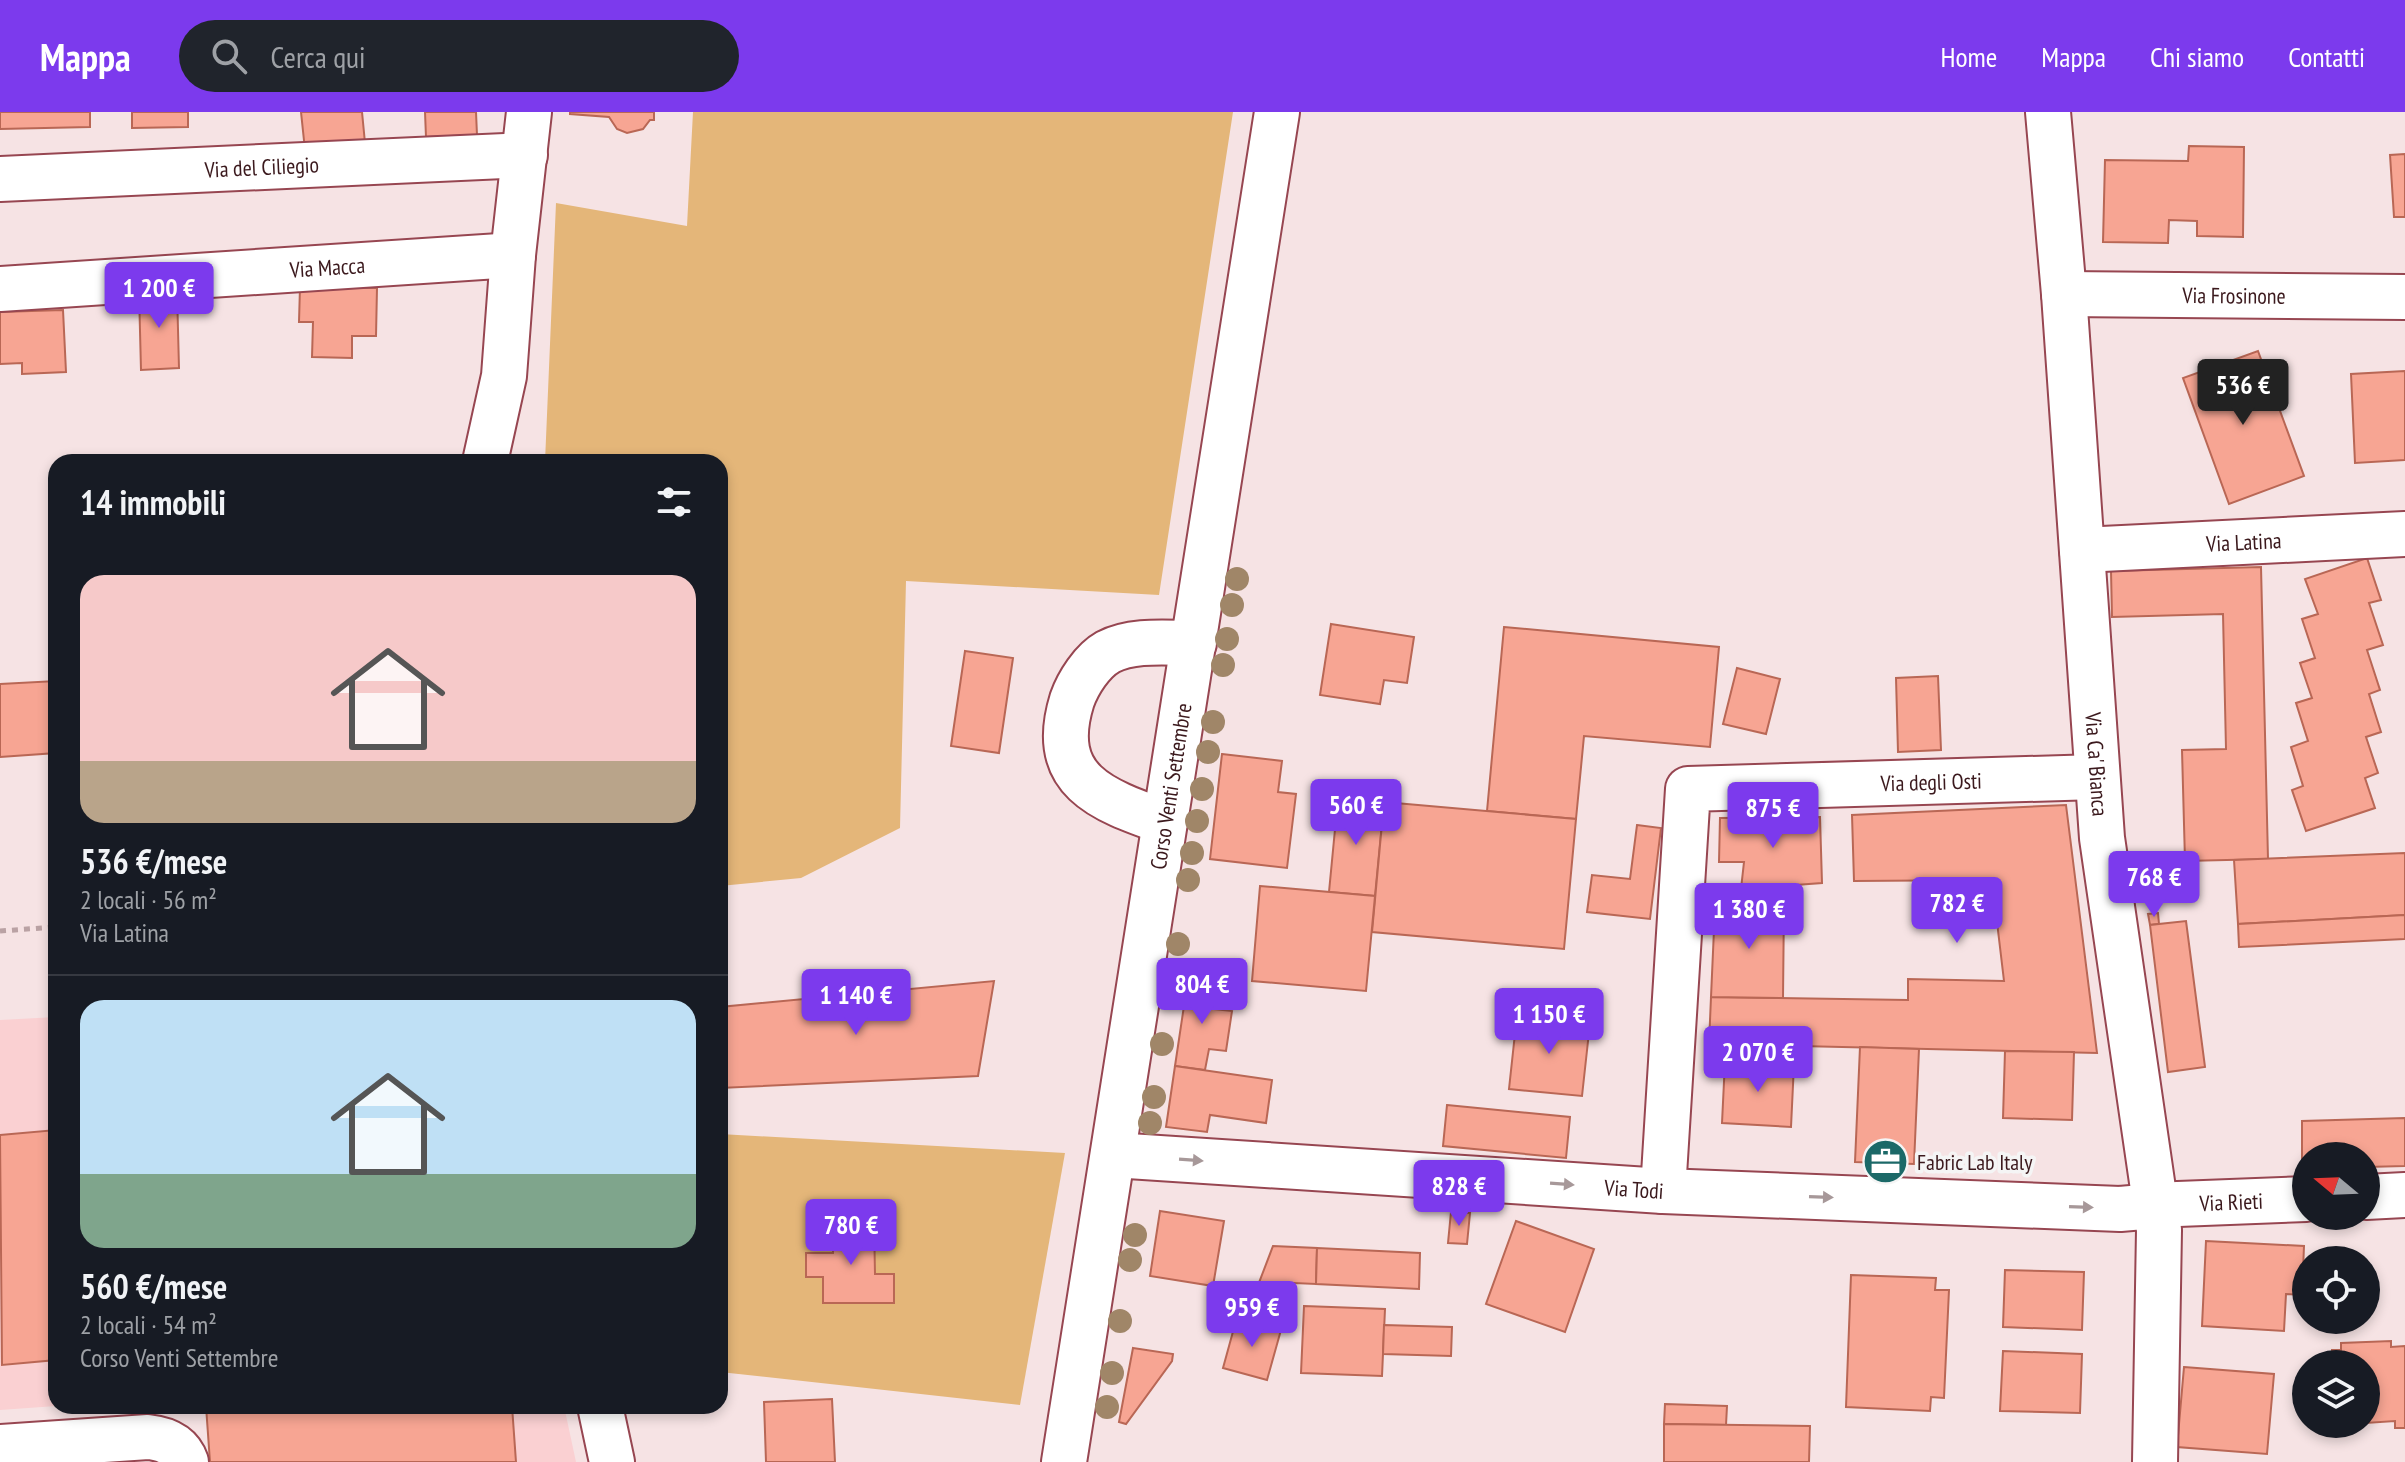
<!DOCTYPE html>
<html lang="it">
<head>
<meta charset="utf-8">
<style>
  body { margin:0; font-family:"PT Sans Narrow",sans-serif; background:#20242c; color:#f1f3f6; height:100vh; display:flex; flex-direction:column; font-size:30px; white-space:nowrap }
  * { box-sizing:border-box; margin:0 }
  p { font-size:26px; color:#9ea1a6 }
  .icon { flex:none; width:44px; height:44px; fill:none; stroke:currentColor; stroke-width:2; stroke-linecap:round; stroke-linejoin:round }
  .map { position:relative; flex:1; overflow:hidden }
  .panel { position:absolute; left:48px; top:342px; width:680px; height:960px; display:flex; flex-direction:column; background:#171b24; border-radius:24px; box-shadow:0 4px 12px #0003 }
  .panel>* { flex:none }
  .needle { width:52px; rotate:289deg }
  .tools { position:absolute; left:2292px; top:1030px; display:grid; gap:16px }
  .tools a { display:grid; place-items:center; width:88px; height:88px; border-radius:50%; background:#171b24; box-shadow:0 4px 12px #0003; font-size:40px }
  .price { position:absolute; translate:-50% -68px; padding:0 18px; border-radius:8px; background:#7c3aed; color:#fff; font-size:26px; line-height:52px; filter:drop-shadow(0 2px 4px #0008) }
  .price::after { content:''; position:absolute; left:50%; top:48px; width:24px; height:18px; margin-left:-12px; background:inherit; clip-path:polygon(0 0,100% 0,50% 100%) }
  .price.on { background:#222; color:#fff }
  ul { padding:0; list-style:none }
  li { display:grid; align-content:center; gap:16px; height:424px; padding:0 32px }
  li+li { border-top:2px solid #363941 }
  li span { display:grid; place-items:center; height:248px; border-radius:24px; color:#555 }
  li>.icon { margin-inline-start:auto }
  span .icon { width:144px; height:144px; fill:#fffc; stroke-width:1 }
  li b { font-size:34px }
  h2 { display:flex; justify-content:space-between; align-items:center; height:96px; padding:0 32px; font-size:34px }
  header { display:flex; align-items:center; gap:48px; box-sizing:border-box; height:112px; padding:0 40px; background:#7c3aed; color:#fff }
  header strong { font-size:38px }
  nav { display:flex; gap:44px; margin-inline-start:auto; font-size:28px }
  .search { width:560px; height:72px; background:#20242c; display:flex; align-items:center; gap:20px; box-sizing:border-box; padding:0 28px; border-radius:44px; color:#9ea1a6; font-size:30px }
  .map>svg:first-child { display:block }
  .built { fill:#fad0d2 }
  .green { fill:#e4b679 }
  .building { fill:#f7a593; stroke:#b96755; stroke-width:2 }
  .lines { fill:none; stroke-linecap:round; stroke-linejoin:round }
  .minor-casing { stroke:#974651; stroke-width:48 }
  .path { stroke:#baa2a4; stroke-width:5; stroke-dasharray:6 6; stroke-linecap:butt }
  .minor { stroke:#fff; stroke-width:44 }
  .tree { fill:#a08668 }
  .oneway { fill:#a79899 }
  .labels { text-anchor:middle; stroke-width:7; stroke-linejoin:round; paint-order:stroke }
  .street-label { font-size:22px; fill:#3b191d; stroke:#f5f5f5 }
  .poi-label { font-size:22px; fill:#3b191d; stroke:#f5f5f5; text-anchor:start }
</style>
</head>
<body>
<header>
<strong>Mappa</strong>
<div class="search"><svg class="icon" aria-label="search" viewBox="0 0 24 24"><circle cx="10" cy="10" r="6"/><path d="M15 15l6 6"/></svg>Cerca qui</div>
<nav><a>Home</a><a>Mappa</a><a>Chi siamo</a><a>Contatti</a></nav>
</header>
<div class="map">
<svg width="2405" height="1350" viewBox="0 0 2405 1350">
  <rect width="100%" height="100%" fill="#f6e3e4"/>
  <g class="built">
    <path d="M56 905V1294L0 1298V908Z"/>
    <path d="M206 1294H564L576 1350H210Z"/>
  </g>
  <g class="green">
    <path d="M693 0H1233L1159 483 906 469 900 716 801 766 720 774V350H545L556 91 687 114Z"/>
    <path d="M720 1022 1065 1041 1020 1293 720 1260Z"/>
  </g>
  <g class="building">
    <path d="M0 0H90V15L0 17Z"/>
    <path d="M132 0H188V15L132 16Z"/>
    <path d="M301 0H362L365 31 305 38Z"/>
    <path d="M425 0H476L477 23 426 25Z"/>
    <path d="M570 0H654V8H650L643 17 627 21 617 17 609 5 570 2Z"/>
    <path d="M2189 34 2244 35 2243 125 2197 124V109L2169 108 2168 131 2103 130 2105 48 2188 49Z"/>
    <path d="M2405 42V105H2394L2390 43Z"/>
    <path d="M300 175 377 176 376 224H352V246L312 245 313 210H299Z"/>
    <path d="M177 179 179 256 141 258 139 180Z"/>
    <path d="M63 198 66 260 22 262V251L0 252V200Z"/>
    <path d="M2258 239 2304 364 2229 392 2183 266Z"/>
    <path d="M2405 259V348L2355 351 2351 262Z"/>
    <path d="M2367 446 2381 488 2369 491 2383 533 2367 538 2380 578 2369 582 2381 620 2366 625 2378 661 2365 666 2375 696 2306 719 2292 678 2303 674 2291 635 2308 629 2296 591 2312 586 2300 551 2315 546 2302 507 2318 502 2305 467Z"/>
    <path d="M2261 455 2268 747 2185 749 2182 638 2226 637 2223 502 2112 505 2111 459Z"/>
    <path d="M1331 512 1414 525 1407 571 1384 568 1380 592 1320 583Z"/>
    <path d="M1504 515 1719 535 1710 635 1584 624 1576 707 1487 699Z"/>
    <path d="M965 539 1013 546 999 641 951 634Z"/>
    <path d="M1737 556 1780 567 1766 622 1723 612Z"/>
    <path d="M1938 564 1941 638 1898 640 1896 566Z"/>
    <path d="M56 569V641L0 645V572Z"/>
    <path d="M1222 642 1282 649 1278 680 1296 682 1287 756 1210 747Z"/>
    <path d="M1338 686 1384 690 1375 784 1329 780Z"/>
    <path d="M1384 690 1576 707 1564 837 1372 820Z"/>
    <path d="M2066 693 2097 941 1709 932 1711 885 1908 888V867L2004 869 1992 768 1854 769 1852 703Z"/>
    <path d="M1820 705 1822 771 1741 777 1744 750H1719L1720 706Z"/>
    <path d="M1637 713 1661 716 1650 807 1587 800 1592 763 1630 767Z"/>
    <path d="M2405 741V803L2238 812 2234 748Z"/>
    <path d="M1260 774 1375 784 1366 879 1252 869Z"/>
    <path d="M1784 789 1783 886 1711 885 1715 795Z"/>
    <path d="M2158 801 2159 812 2150 813 2148 802Z"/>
    <path d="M2405 803V827L2239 835 2238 812Z"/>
    <path d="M2186 809 2205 955 2168 960 2150 813Z"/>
    <path d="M1188 867 1218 871 1215 897 1232 899 1226 939 1209 937 1205 958 1175 954Z"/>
    <path d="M994 869 978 964 720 976V895Z"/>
    <path d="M1517 903 1590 911 1582 984 1509 977Z"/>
    <path d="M1860 935 1919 937 1914 1052 1855 1050Z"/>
    <path d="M2005 939 2074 940 2072 1008 2003 1006Z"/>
    <path d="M1725 949 1794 952 1791 1015 1722 1011Z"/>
    <path d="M1175 954 1272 968 1266 1011 1210 1003 1207 1020 1166 1015Z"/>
    <path d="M1447 993 1570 1005 1566 1046 1443 1034Z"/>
    <path d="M2405 1006V1054L2366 1055V1044H2306V1058H2302V1009Z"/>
    <path d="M56 1018V1248L2 1253 0 1023Z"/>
    <path d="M1160 1099 1224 1109 1213 1174 1150 1164Z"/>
    <path d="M1451 1100 1470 1101 1467 1132 1448 1131Z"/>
    <path d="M874 1108 875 1162H894V1191H823V1165H806V1141H833V1109Z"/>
    <path d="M1516 1109 1594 1137 1565 1220 1486 1192Z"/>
    <path d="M2206 1129 2304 1134 2302 1183 2286 1182 2284 1219 2202 1214Z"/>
    <path d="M1273 1134 1317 1136 1316 1172 1294 1171 1286 1193 1252 1189Z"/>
    <path d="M1317 1136 1420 1141 1419 1177 1316 1172Z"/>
    <path d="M2005 1158 2084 1160 2082 1218 2003 1215Z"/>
    <path d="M1851 1163 1936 1166 1935 1178H1949L1944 1286 1931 1285 1930 1299 1846 1295Z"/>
    <path d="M1252 1189 1280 1192 1272 1215 1246 1208Z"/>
    <path d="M1304 1194 1385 1197 1382 1264 1301 1261Z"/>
    <path d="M1237 1205 1281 1218 1267 1268 1223 1256Z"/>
    <path d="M1384 1213 1452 1215 1451 1244 1383 1242Z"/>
    <path d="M2391 1229V1235L2405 1234V1316H2395V1309L2366 1311V1252H2332V1238H2341V1231Z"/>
    <path d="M1133 1236 1173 1242 1172 1249 1126 1312 1119 1310Z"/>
    <path d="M2003 1239 2082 1242 2080 1301 2000 1299Z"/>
    <path d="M2184 1255 2274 1262 2267 1342 2177 1335Z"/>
    <path d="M832 1287 835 1350H766L764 1290Z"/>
    <path d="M1665 1292 1727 1294 1726 1313 1664 1312Z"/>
    <path d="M206 1294H512L516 1350H210Z"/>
    <path d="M1664 1312 1810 1314 1809 1350H1664Z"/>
  </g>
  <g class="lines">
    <defs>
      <g id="minor">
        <path id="s1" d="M2048 0 2064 182 2102 726 2159 1118 2155 1350"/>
        <path id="s2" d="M0 67 525 43"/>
        <path id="s3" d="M0 177 513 143"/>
        <path id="s4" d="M2064 182 2405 185"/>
        <path d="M485 350 504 264 513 143 529 0"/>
        <path id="s5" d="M2082 438 2405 422"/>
        <path d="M1165 710C1102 688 1047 669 1072 588 1078 571 1092 549 1108 540 1133 527 1167 531 1194 531"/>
        <path id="s6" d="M1113 1043 1663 1079 2120 1097 2178 1092 2306 1087"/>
        <path id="s7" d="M1663 1079 1688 677 2097 665"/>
        <path d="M2366 1085 2405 1083"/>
        <path d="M600 1294 612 1350"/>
        <path d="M0 1335 148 1325C166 1327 180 1333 186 1350"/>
        <path id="s8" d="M1064 1350 1277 0"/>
      </g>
    </defs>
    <use href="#minor" class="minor-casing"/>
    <path class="path" d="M0 819 56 815"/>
    <use href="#minor" class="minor"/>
  </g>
  <g class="tree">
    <circle cx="1237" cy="467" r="12"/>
    <circle cx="1232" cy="493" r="12"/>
    <circle cx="1227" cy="527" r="12"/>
    <circle cx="1223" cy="553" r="12"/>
    <circle cx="1213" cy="610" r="12"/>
    <circle cx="1208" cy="640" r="12"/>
    <circle cx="1202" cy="677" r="12"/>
    <circle cx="1197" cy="709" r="12"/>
    <circle cx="1192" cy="741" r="12"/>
    <circle cx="1188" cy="768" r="12"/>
    <circle cx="1178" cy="832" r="12"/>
    <circle cx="1170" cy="885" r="12"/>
    <circle cx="1162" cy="932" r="12"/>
    <circle cx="1154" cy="985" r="12"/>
    <circle cx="1150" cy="1011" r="12"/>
    <circle cx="1135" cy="1123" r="12"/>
    <circle cx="1130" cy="1148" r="12"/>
    <circle cx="1120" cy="1209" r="12"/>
    <circle cx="1112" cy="1261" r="12"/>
    <circle cx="1107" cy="1295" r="12"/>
  </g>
  <defs><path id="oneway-solid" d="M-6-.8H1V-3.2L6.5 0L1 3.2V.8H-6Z" transform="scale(2)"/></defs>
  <g class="oneway">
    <use href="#oneway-solid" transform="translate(1191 1048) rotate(4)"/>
    <use href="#oneway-solid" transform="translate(1562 1072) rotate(4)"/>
    <use href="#oneway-solid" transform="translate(1821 1085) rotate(2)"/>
    <use href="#oneway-solid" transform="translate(2081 1095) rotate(2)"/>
  </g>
  <defs>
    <symbol id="office-disc" viewBox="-11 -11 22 22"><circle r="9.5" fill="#1c6968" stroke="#f5f5f5"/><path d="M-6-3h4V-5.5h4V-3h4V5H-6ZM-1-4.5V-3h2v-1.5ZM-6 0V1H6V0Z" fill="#fff"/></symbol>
  </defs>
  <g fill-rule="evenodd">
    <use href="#office-disc" x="1860" y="1024" width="51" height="51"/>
  </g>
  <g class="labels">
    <g class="street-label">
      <text dy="8" stroke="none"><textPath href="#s2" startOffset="262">Via del Ciliegio</textPath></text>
      <text dy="8" stroke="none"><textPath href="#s3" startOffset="328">Via Macca</textPath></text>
      <text dy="8" stroke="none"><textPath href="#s4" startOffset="170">Via Frosinone</textPath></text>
      <text dy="8" stroke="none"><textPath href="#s5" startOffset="162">Via Latina</textPath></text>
      <text dy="8" stroke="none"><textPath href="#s1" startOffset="654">Via Ca' Bianca</textPath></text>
      <text dy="8" stroke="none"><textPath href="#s7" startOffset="646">Via degli Osti</textPath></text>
      <text dy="8" stroke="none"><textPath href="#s8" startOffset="684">Corso Venti Settembre</textPath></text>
      <text dy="8" stroke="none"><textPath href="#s6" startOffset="522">Via Todi</textPath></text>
      <text dy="8" stroke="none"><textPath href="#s6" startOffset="1120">Via Rieti</textPath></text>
    </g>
    <g class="poi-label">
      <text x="1917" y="1058">Fabric Lab Italy</text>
    </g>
  </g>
</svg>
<div class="tools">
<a><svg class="needle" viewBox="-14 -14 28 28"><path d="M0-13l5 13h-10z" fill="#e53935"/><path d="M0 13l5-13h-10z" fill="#9ea1a6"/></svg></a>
<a><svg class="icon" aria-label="locate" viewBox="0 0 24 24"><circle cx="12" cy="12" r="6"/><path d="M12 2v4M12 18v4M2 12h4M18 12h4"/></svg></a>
<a><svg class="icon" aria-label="layers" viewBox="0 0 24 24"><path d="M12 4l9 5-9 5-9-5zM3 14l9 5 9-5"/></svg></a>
</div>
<b class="price" style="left:159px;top:218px">1 200 €</b>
<b class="price on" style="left:2243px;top:315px">536 €</b>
<b class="price" style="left:1356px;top:735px">560 €</b>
<b class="price" style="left:1773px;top:738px">875 €</b>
<b class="price" style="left:2154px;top:807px">768 €</b>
<b class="price" style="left:1957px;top:833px">782 €</b>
<b class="price" style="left:1749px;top:839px">1 380 €</b>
<b class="price" style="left:1202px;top:914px">804 €</b>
<b class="price" style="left:856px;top:925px">1 140 €</b>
<b class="price" style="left:1549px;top:944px">1 150 €</b>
<b class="price" style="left:1758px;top:982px">2 070 €</b>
<b class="price" style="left:1459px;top:1116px">828 €</b>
<b class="price" style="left:851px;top:1155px">780 €</b>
<b class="price" style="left:1252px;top:1237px">959 €</b>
<section class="panel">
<h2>14 immobili<svg class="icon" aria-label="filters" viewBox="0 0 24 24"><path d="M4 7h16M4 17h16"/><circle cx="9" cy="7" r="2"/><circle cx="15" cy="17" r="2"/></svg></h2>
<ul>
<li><span style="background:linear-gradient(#f6c9c9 75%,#b9a48a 0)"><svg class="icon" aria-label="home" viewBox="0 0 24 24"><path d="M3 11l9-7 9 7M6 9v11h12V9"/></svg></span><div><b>536 €/mese</b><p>2 locali · 56 m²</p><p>Via Latina</p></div></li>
<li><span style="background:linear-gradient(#bfe0f5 70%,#7fa58c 0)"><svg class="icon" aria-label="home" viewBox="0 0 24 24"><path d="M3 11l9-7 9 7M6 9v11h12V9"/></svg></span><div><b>560 €/mese</b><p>2 locali · 54 m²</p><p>Corso Venti Settembre</p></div></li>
</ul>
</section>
</div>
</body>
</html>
